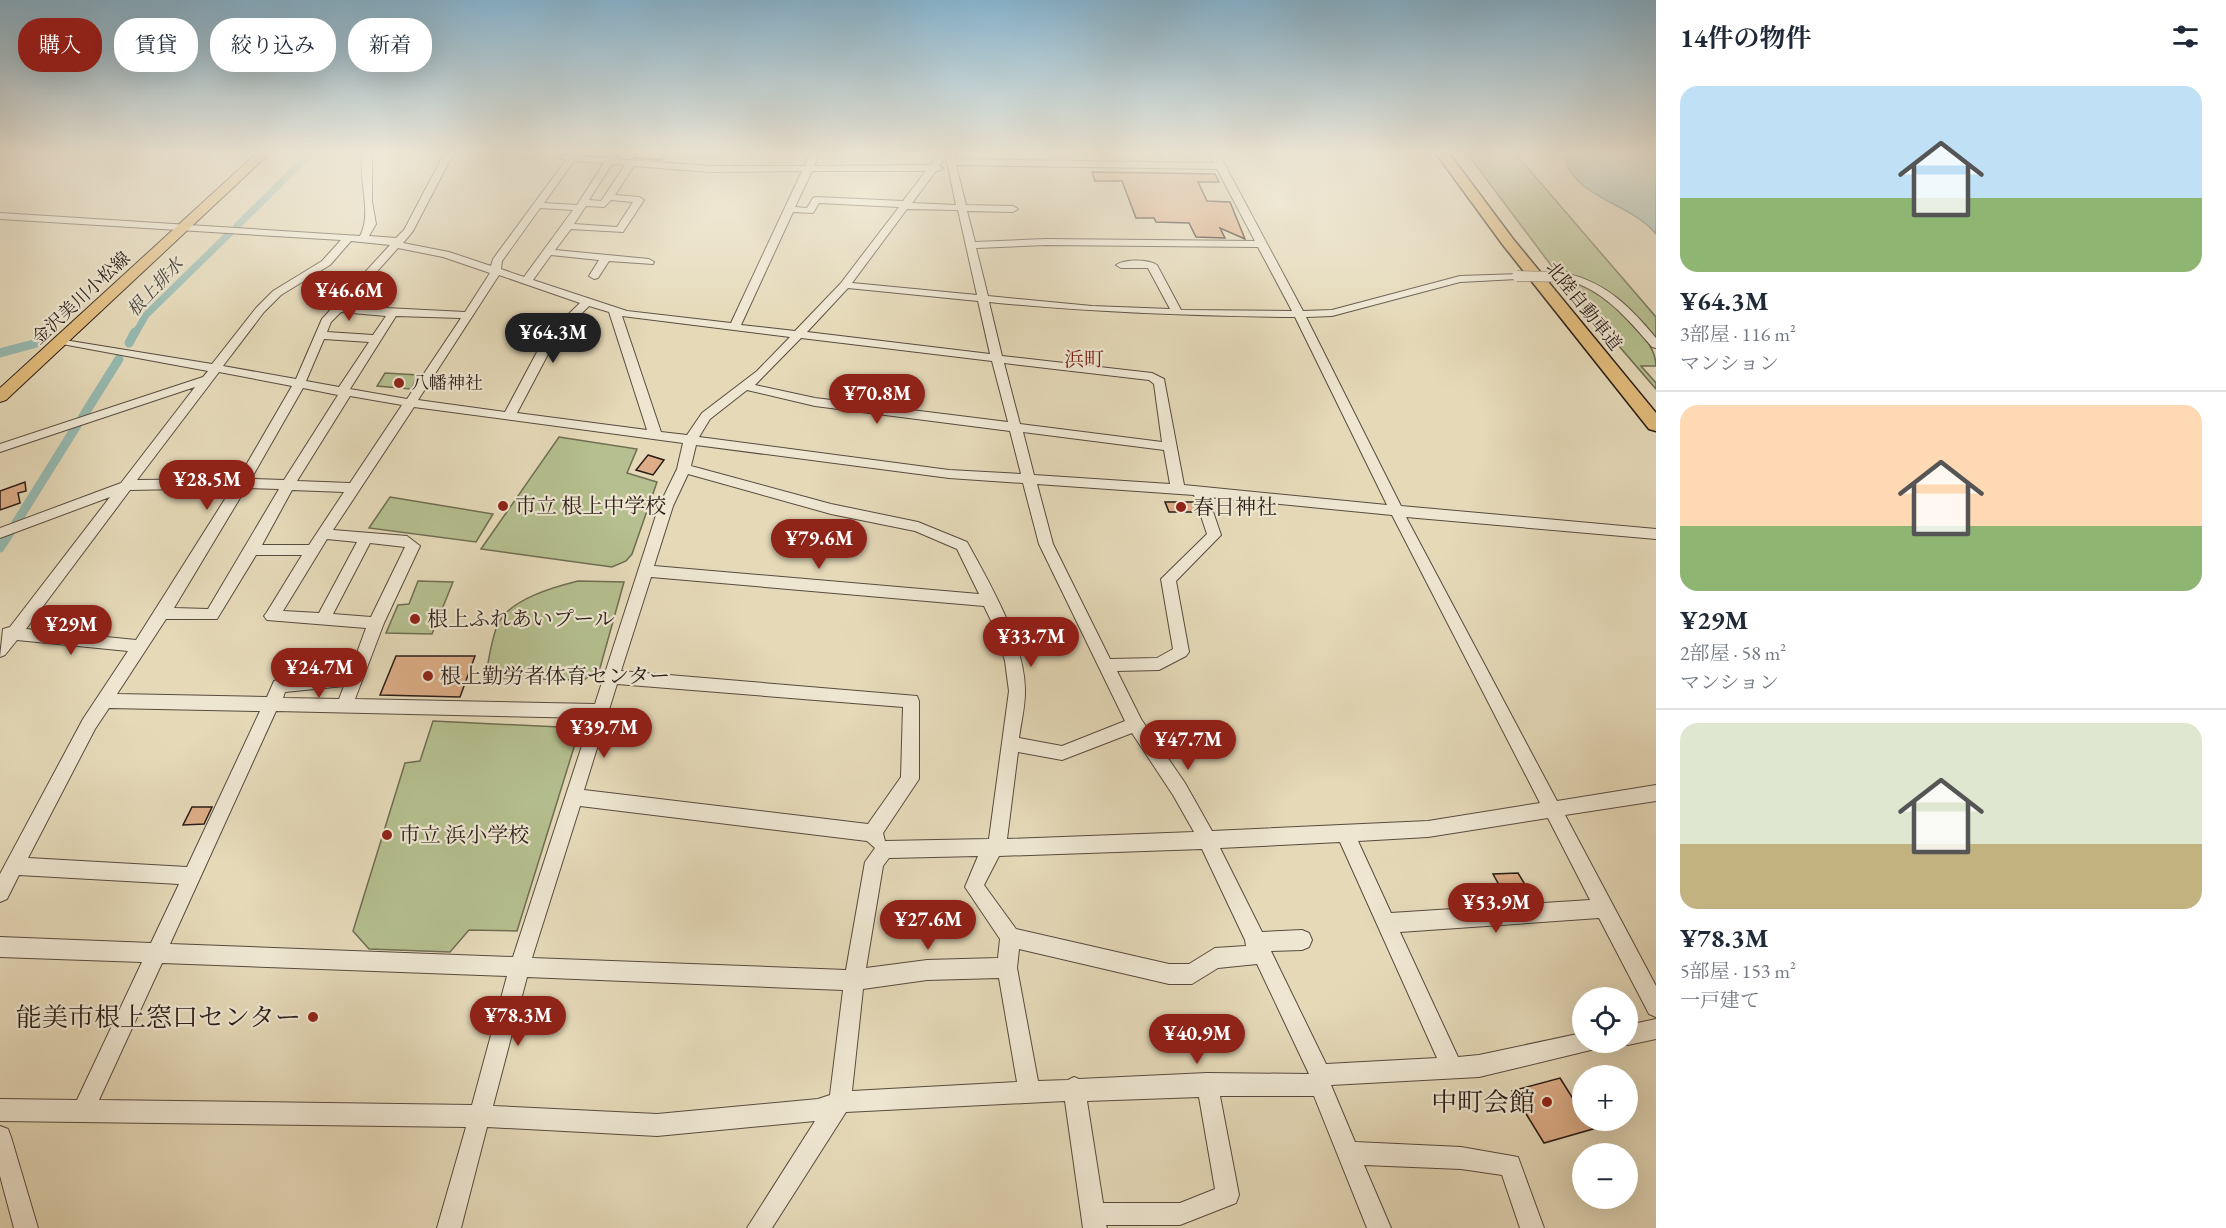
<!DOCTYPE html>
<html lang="ja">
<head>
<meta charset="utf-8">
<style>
  body { margin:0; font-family:"EB Garamond","Noto Serif JP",serif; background:#f6f6f7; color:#1f2937; height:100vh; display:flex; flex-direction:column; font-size:22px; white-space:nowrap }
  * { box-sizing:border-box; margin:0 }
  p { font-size:20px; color:#747a83 }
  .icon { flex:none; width:33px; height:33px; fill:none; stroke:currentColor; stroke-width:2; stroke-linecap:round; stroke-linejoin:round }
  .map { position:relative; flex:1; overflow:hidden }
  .sheet { display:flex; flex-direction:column; background:#fff; width:570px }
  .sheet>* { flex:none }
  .guide { position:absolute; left:18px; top:18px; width:570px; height:54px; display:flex; gap:12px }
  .controls { position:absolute; left:1572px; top:987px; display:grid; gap:12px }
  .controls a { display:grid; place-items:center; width:66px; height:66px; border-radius:50%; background:#fff; box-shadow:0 6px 24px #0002; font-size:30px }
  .price { position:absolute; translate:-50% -51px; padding:0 14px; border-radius:21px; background:#8f2418; color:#fff; font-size:20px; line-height:39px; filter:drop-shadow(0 2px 3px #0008) }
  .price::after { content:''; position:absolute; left:50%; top:36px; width:18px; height:14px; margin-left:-9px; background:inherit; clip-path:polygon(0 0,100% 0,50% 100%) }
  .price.current { background:#222; color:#fff }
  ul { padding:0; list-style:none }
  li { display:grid; align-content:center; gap:12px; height:318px; padding:0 24px }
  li+li { border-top:2px solid #e0e1e3 }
  li span { display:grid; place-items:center; height:186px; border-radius:18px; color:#555 }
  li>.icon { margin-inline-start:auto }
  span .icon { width:108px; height:108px; fill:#fffc; stroke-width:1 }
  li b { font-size:26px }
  h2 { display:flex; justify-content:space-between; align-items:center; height:72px; padding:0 24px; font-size:26px }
  .tag { padding:0 21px; border-radius:24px; background:#fff; box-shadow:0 6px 24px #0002; font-size:21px; line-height:54px }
  .tag.current { background:#8f2418; color:#fff }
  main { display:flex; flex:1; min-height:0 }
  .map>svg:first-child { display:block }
  .green { fill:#b5bf8f; stroke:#6f6e53; stroke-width:1.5 }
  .water { fill:#96bab1; stroke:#6a7b73; stroke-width:1.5 }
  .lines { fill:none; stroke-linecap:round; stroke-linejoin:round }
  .canal-far1 { stroke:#96bab1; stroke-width:7 }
  .canal { stroke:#96bab1; stroke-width:9 }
  .building { fill:#ddad87; stroke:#291c17; stroke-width:1.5 }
  .minor-casing { stroke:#584b3f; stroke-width:2 }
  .major-casing { stroke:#291c17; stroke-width:2 }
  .highway-casing { stroke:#291c17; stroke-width:3 }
  .minor { fill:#eee6d1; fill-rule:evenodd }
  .major { fill:#e2bc7c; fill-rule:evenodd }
  .highway { fill:#e2bc7c; fill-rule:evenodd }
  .minor-bridge-casing { stroke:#584b3f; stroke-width:11; stroke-linecap:butt }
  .minor-bridge { stroke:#eee6d1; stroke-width:10 }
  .poi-dot { fill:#8f2418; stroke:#eee6d1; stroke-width:2 }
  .labels { text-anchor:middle; stroke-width:4.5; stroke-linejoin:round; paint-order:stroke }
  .far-water-label { font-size:18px; font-style:italic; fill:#4a4b45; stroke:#eee6d1 }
  .far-street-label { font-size:18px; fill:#291c17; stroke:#eee6d1 }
  .far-poi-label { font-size:18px; fill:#291c17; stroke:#eee6d1; text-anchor:start }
  .far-quarter-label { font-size:20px; fill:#7a1f14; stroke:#eee6d1 }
  .poi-label { font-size:21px; fill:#291c17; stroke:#eee6d1; text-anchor:start }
  .near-poi-label { font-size:26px; fill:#291c17; stroke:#eee6d1; text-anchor:end }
</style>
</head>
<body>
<main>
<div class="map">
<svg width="1656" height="1228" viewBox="0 0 1656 1228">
  <rect width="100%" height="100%" fill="#e5d9b8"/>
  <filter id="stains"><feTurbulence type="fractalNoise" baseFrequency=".00333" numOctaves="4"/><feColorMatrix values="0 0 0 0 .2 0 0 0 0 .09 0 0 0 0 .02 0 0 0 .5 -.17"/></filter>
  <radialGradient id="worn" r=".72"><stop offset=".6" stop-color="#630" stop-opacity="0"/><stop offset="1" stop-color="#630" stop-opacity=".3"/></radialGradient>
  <g class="green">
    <path d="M1466 152H1514L1656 317V339C1629 306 1599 276 1556 272Z"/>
    <path d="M1561 279C1568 280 1577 280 1584 283 1608 297 1656 337 1656 366H1641L1656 383V389Z"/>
    <path d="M385 373 418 375 411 389 377 386Z"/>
    <path d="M559 437 637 449 627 473 657 482 632 554 626 561 612 567 481 549Z"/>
    <path d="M390 497 493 514 476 542 369 528Z"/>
    <path d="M418 581 453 582 432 634 386 633 398 605 409 604Z"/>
    <path d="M578 581 624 582 600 668 584 680 485 678C489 661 491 639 498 624 510 599 554 587 578 581Z"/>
    <path d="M433 721 580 728 517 931 469 930 450 952 369 949 353 931 405 763 420 761Z"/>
  </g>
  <path class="water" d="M1656 152V234C1631 202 1570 198 1564 153Z"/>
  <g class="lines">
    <g class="canal-far1">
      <path d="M237 226 312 152"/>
      <path d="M135 334 146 315 233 230"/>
    </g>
    <g class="canal">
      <path d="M129 343 135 332"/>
      <path d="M0 353 37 343"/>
      <path d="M82 418 119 359"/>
      <path d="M16 523 79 422"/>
      <path d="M0 548 11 531"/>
    </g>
  </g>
  <g class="building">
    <path d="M637 152H667L661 160 634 158Z"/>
    <path d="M1092 172 1215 174 1219 182H1198L1207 201 1230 202 1245 239 1220 228 1225 238 1196 237 1189 223 1156 222 1154 218H1136L1122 181H1095Z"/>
    <path d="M648 455 664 460 653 475 636 470Z"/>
    <path d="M25 482 26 491 18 493 20 503 0 510V491Z"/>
    <path d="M1165 502H1194L1197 512H1169Z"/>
    <path d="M396 656H475L460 697 380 695Z"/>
    <path d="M192 807H212L204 824 183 825Z"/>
    <path d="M1518 873 1535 901 1509 903 1493 874Z"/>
    <path d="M1560 1078 1582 1113V1120H1587L1593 1129 1544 1143 1512 1091Z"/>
  </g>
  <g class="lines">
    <defs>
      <g id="minor">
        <path d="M363 152H372V202L376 224 369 236 396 238 404 230 445 152H454L413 231 403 243 449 252 491 266 493 259 566 160 541 152 569 155 571 152H580L578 156 607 158 611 152H617L615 159 710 166H805L811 152H820L814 166 930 165 940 152H953L955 159 1214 163 1209 152H1218L1303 311 1332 310 1460 276 1521 274V278L1517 279 1460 282 1332 316 1306 317 1401 506 1656 529V539L1406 517 1557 801 1656 785V801L1565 815 1656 986V1017L1649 1014 1599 918 1400 932 1458 1057 1479 1055 1582 1033V1042H1598L1595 1049 1479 1077 1331 1085 1355 1142 1461 1147 1518 1157 1544 1228H1520L1502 1175 1461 1169 1364 1165 1391 1228H1367L1314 1096H1220L1239 1195 1236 1203 1180 1225H1106L1107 1228H1083L1065 1101 846 1112 772 1228H747L815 1121 657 1136 487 1127 461 1228H437L466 1127 0 1121V1099L77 1100 142 962 0 957V937L151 943 179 884 19 875 7 899 0 902V874L83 719 128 651 17 640 5 655 0 657 3 629 10 627 110 497 0 538V528L121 483 195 387 0 452V444L203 377 208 371 62 344 56 341 58 339 212 364 256 308 273 291 322 261 341 240 0 219V213L360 236C373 212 357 179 363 152ZM946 157 956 205 912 203 936 171 941 170 943 168 939 166ZM574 161 604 163 577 205 544 203ZM612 164 625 165 601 201 589 200ZM956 165 1217 169 1255 241 1046 239 975 242 967 211 1013 212 1018 209 1013 206 966 205ZM634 166 710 172 802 171 731 323 627 311 533 280 551 255 599 260 589 276 594 279 598 278 609 261 653 264 654 262 649 259 555 250 571 229 623 232 644 200 639 197 615 195ZM812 171H926L903 201 816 197 813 198 807 208 795 207ZM611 200 633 202 617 227 574 224 586 206 604 207ZM819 203 899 207 841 283 795 331 741 325 793 212 813 213ZM540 208 573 210 524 277 501 269 502 261ZM907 209 958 210 977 295 852 283ZM351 241 390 245 322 319 296 379 223 366 264 312 281 295 330 265ZM1046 245 1258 247 1292 311 1181 310 1157 265C1149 259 1124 259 1116 265L1121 268H1148L1170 309 1092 306 988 296 976 248ZM398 248 443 257 490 273 465 312 346 306ZM499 275 580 303 545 337 505 412 418 400ZM848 288 978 301 990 354 807 332ZM989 302C1091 312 1192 316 1295 317L1387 505 1184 485 1164 379 1152 373 1002 356ZM589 306 609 312 647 430 517 413 556 339ZM341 312 386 316 373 335 327 332 331 322ZM396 316 461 318 407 399 350 389ZM622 316 790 337 757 371 702 413 687 435 661 432ZM801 338 992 361 1008 422 815 398 755 385ZM324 339 369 342 339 387 306 381ZM1004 363 1149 380 1154 384 1162 442 1020 424ZM219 372 292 386 238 479 137 480ZM303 388 338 395 284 480 251 479ZM747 390 815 406 1010 431 1021 474 949 470 699 437 710 419ZM350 396 402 405 350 483 297 481ZM414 407 683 443 677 469 659 506 595 704 355 699 384 623 420 546 407 536 333 530ZM1023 432 1164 450 1170 484 1034 475ZM696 445 949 478 1023 483 1039 544 1125 721 1062 746 1019 738C1021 723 1025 707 1025 692 1026 645 989 582 967 542L918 522 831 504 691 466ZM688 474 831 514 915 531 957 549 979 594 654 566 673 506ZM1037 484 1194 495 1207 534 1161 579 1173 649 1157 658 1110 659 1053 544ZM232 488 136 640 26 629 130 490ZM246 488 279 489 208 609 174 608ZM292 490 344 492 309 545H262ZM1208 497 1392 515 1540 803 1428 821 1212 831 1185 783 1141 719 1117 671 1159 670 1186 656 1189 652 1176 581 1221 535ZM327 539 357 542 319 613 283 611ZM370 543 405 547 371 617 333 614ZM256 555H302L267 612 264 616 267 620 366 628 350 672 280 679 274 681 267 697 117 694 166 619H217ZM651 577 984 606 996 631 1005 661 1009 691 989 839 885 841 883 833 919 779V701L917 696 621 671ZM617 684 903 707 901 777 868 824 584 790ZM344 686 339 699 283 698 285 692ZM109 708 260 711 187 867 28 858 95 729ZM276 711 591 718 513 957 170 944ZM1132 733 1173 795 1194 832 1007 839 1018 752 1062 760ZM580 806 867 841 875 848 865 862 846 970 532 958ZM1548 818 1590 900 1391 913 1358 841 1428 837ZM1340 842 1437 1058 1326 1064 1271 951 1302 950 1309 947 1312 940 1309 933 1302 930 1262 932 1220 848ZM1202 849 1245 940 1246 946 1215 948 1189 964H1169L1016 929 984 885 999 856ZM978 856 965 887 1000 939 998 958 927 960 866 968 883 866 889 858ZM1019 949 1169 984H1192L1218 968 1257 964 1309 1074 1207 1073 1079 1079 1074 1077 1068 1080 1038 1081 1017 968ZM162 963 507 976 472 1105 99 1100ZM527 977 843 990 830 1095 818 1099 657 1114 493 1106ZM999 978 1017 1082 852 1091 863 989 927 980ZM1199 1097 1215 1189 1180 1203H1103L1087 1101Z"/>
        <path d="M1568 274C1607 283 1631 308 1656 338V348L1652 347C1627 318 1603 289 1564 279L1563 277Z"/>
        <path d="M1656 1019V1039L1628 1045 1621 1042H1628V1025Z"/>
        <path d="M0 1126 8 1129 11 1137 38 1228H14L0 1176Z"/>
      </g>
      <path id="major" d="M258 152H271L6 400 0 402V388Z"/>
      <path id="highway" d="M1435 152H1448L1513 239 1656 413V431L1649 429 1503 245Z"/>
    </defs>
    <use href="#minor" class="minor-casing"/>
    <use href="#major" class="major-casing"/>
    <use href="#highway" class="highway-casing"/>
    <use href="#minor" class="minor"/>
    <use href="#major" class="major"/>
    <use href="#highway" class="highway"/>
    <defs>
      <path id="minor-bridge" d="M1517 276 1568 277"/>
    </defs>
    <use href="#minor-bridge" class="minor-bridge-casing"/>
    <use href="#minor-bridge" class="minor-bridge"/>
  </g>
  <linearGradient id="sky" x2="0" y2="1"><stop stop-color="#87b6d2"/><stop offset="0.47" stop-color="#f3eedf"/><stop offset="1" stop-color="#f3eedf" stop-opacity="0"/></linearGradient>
  <rect width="1656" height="324" fill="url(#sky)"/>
  <g class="poi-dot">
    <circle cx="399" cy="383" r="6"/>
    <circle cx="503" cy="506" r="6"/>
    <circle cx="1181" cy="507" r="6"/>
    <circle cx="415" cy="619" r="6"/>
    <circle cx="428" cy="676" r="6"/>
    <circle cx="387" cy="835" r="6"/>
    <circle cx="313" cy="1017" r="6"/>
    <circle cx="1547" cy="1102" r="6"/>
  </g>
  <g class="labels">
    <g class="far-water-label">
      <text transform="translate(155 287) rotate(-47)" y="6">根上排水</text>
    </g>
    <g class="far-street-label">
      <text transform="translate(81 298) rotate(-43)" y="6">金沢美川小松線</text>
      <text transform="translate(1584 306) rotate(51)" y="6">北陸自動車道</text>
    </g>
    <g class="far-poi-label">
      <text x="411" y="389">八幡神社</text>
    </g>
    <g class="far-quarter-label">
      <text x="1084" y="366">浜町</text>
    </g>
    <g class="poi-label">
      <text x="515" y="513">市立 根上中学校</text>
      <text x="1193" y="514">春日神社</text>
      <text x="427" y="626">根上ふれあいプール</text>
      <text x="440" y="683">根上勤労者体育センター</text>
      <text x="399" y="842">市立 浜小学校</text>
    </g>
    <g class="near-poi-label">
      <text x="301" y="1026">能美市根上窓口センター</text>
      <text x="1535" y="1111">中町会館</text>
    </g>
  </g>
  <rect width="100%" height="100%" filter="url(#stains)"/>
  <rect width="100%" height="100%" fill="url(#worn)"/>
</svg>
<div class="controls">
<a><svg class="icon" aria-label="locate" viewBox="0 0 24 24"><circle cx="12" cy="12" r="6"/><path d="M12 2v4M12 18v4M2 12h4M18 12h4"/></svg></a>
<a>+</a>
<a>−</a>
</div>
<b class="price" style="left:349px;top:322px">¥46.6M</b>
<b class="price current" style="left:553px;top:364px">¥64.3M</b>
<b class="price" style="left:877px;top:425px">¥70.8M</b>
<b class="price" style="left:207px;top:511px">¥28.5M</b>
<b class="price" style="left:819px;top:570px">¥79.6M</b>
<b class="price" style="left:71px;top:656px">¥29M</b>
<b class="price" style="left:1031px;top:668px">¥33.7M</b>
<b class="price" style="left:319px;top:699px">¥24.7M</b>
<b class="price" style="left:604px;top:759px">¥39.7M</b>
<b class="price" style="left:1188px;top:771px">¥47.7M</b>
<b class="price" style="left:1496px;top:934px">¥53.9M</b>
<b class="price" style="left:928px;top:951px">¥27.6M</b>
<b class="price" style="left:518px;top:1047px">¥78.3M</b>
<b class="price" style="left:1197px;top:1065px">¥40.9M</b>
<div class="guide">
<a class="tag current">購入</a>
<a class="tag">賃貸</a>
<a class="tag">絞り込み</a>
<a class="tag">新着</a>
</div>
</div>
<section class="sheet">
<h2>14件の物件<svg class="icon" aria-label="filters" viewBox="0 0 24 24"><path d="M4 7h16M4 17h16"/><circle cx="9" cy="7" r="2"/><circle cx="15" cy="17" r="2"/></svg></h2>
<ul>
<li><span style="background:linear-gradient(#bfe0f5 60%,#8fb573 0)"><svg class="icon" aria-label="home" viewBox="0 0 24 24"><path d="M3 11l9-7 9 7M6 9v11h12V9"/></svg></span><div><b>¥64.3M</b><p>3部屋 · 116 m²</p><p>マンション</p></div></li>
<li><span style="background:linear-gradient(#ffd9b3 65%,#8fb573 0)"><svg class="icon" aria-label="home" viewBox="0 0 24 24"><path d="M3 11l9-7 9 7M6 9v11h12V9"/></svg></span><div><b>¥29M</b><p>2部屋 · 58 m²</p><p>マンション</p></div></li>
<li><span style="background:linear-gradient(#dfe7d0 65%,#c2b280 0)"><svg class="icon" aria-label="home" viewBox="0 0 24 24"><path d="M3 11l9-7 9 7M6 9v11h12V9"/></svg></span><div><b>¥78.3M</b><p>5部屋 · 153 m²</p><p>一戸建て</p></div></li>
</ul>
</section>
</main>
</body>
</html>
